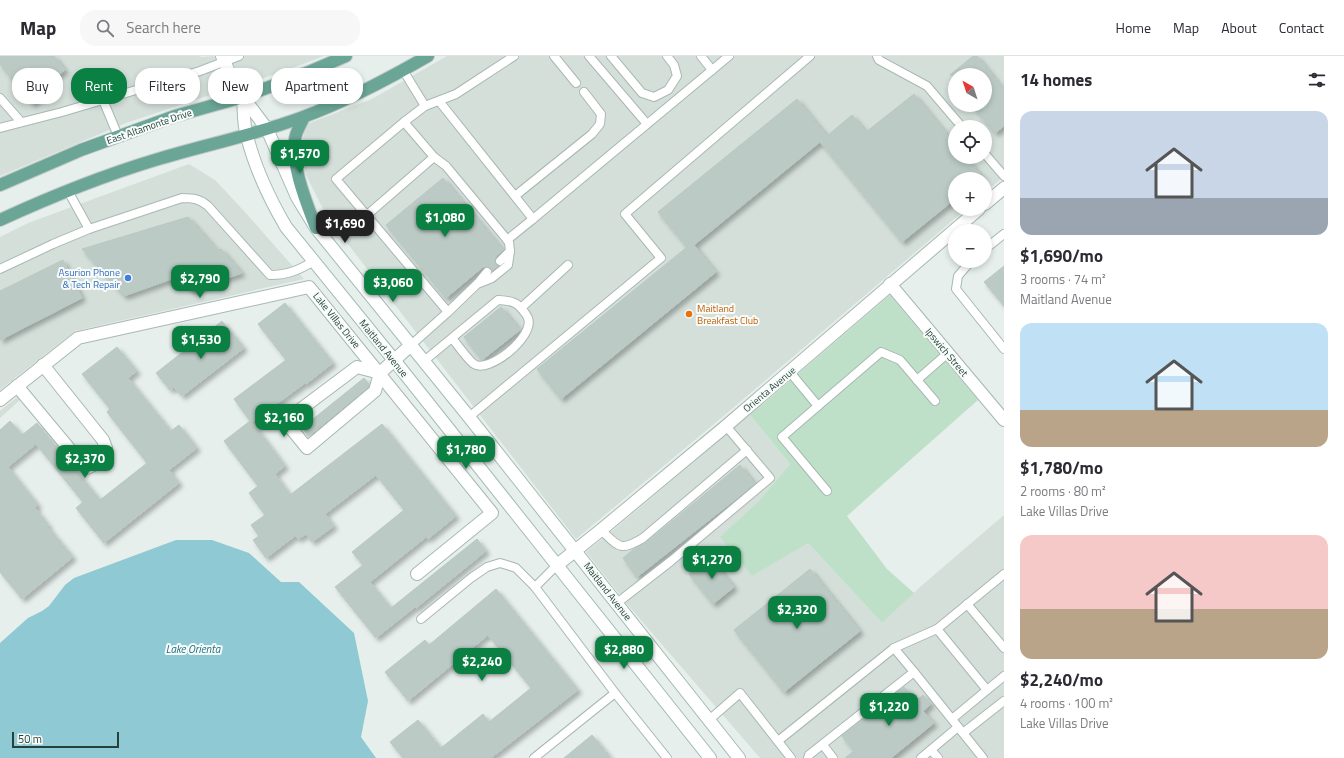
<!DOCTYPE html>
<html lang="en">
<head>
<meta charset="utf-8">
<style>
  body { margin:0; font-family:"Titillium Web",sans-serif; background:#f7f7f7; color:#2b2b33; height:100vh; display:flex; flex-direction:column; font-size:15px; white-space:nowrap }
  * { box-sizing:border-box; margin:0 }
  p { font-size:13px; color:#7c7c81 }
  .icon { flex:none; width:22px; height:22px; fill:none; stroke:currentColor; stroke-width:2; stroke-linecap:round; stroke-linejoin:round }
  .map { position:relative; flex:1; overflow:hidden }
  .details { display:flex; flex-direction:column; background:#fff; width:340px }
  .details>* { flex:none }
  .guide { position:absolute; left:12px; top:12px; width:380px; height:36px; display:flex; gap:8px }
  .needle { width:26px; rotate:321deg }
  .fabs { position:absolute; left:948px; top:12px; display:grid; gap:8px }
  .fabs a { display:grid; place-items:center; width:44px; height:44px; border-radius:50%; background:#fff; box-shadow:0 2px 6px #0003; font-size:20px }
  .scale { position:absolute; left:12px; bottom:10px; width:107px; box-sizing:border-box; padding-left:4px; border:2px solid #24423a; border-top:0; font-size:11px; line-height:14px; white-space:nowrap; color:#24423a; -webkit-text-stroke:3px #f7fbf9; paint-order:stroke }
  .price { position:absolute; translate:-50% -34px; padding:0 9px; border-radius:8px; background:#0b8043; color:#fff; font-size:13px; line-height:26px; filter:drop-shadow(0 1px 2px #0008) }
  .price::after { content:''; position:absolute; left:50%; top:24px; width:12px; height:9px; margin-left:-6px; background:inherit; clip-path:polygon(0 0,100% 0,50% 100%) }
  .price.selected { background:#222; color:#fff }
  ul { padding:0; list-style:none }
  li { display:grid; align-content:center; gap:8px; height:212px; padding:0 16px }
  li span { display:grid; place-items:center; height:124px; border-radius:12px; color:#555 }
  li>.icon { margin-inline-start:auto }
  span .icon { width:72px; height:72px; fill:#fffc; stroke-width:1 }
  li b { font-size:17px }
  h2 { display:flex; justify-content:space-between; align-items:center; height:48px; padding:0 16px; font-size:17px }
  .chip { padding:0 14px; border-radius:16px; background:#fff; box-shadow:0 2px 6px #0003; font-size:14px; line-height:36px }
  .chip.selected { background:#0b8043; color:#fff }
  header { display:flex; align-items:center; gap:24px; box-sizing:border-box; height:56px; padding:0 20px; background:#fff; border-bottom:1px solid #e1e1e2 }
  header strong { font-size:19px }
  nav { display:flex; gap:22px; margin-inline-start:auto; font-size:14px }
  .search { width:280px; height:36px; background:#f7f7f7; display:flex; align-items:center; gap:10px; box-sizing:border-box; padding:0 14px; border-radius:16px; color:#7c7c81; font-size:15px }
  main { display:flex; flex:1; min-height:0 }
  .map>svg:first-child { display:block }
  .built { fill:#d4dfda; fill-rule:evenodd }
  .green { fill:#bfe0c8 }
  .water { fill:#8ec9d4 }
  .building { fill:#bbcac4; stroke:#b8c9c2; filter:url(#shadow) }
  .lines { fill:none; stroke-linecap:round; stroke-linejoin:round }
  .service-casing { stroke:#a8b8b2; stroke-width:10 }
  .minor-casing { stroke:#a8b8b2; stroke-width:14 }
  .tertiary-casing { stroke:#a8b8b2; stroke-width:14 }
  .secondary-casing { stroke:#a4bbb3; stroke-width:14 }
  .primary-casing { stroke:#c2cac8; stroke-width:14 }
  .service { stroke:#fff; stroke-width:8 }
  .minor { stroke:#fff; stroke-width:12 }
  .tertiary { stroke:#fff; stroke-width:12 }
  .secondary { stroke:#fff; stroke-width:12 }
  .primary { stroke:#6aa596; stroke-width:12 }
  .shop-dot { fill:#3f7fe0; stroke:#f7fbf9; stroke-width:1.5 }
  .food-dot { fill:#e8710a; stroke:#f7fbf9; stroke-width:1.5 }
  .labels { text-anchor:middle; stroke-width:4; stroke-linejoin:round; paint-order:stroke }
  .street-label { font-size:10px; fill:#24423a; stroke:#f7fbf9 }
  .shop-label { font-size:10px; fill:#366cbe; stroke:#f7fbf9; text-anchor:end }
  .food-label { font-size:10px; fill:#c56008; stroke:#f7fbf9; text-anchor:start }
  .water-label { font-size:11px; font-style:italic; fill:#1c6f80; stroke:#f7fbf9 }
</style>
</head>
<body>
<header>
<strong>Map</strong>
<div class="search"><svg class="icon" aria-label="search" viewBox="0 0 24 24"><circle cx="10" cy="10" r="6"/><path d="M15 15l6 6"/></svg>Search here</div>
<nav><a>Home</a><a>Map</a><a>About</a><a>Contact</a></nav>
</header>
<main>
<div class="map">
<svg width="1004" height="702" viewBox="0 0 1004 702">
  <defs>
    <filter id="shadow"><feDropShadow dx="3.5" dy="3.5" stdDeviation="2" flood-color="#0004"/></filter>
  </defs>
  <rect width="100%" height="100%" fill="#e6efeb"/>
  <g class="built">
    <path d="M0 0H198L202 1 214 0 228 33 126 67 0 120Z"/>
    <path d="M230 0H324L295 11 243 29Z"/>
    <path d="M447 0H1004V120L985 137V123H955V153H966L720 363 576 483 327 161 306 119 302 85 307 68 372 43ZM955 19H985V49H955ZM955 71H985V101H955Z"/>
    <path d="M189 108 215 124 244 155 304 223 75 275 0 334V181L28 167Z"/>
    <path d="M17 341 20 344 0 362V355Z"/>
    <path d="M750 359 790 408 758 446 808 487 882 567 920 531 1004 459V702H760L627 548 586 496 606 480Z"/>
  </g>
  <path class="green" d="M890 239 978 344 847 460 887 513 914 537 882 567 808 487 752 520 720 481 758 446 790 408 750 359Z"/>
  <path class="water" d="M176 484H212L249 497 281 526H299L354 577 368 645 361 681 376 702H0V587L28 562 42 555 49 550 65 529 74 522Z"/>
  <g class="building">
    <path d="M0 0H54L65 14 53 23 57 28 32 48 0 8Z"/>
    <path d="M973 0H977L1004 34V70L995 77 971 49H985V19H950Z"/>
    <path d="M914 38 955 88V101H966L984 123H955V143L902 186 820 86 694 189 716 216 561 343 537 313 687 191 658 156 797 43 827 80 852 59 866 76Z"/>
    <path d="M443 122 503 194 496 200 495 206 498 210 492 215 488 211H483L446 242 386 169Z"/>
    <path d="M188 161 217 194 221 193 242 217 190 235 180 220 124 240 82 193Z"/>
    <path d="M63 204 82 242 0 284V235Z"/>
    <path d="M1004 210V250L984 226Z"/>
    <path d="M285 247 333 307 306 328 305 327 252 366 285 410 275 418 290 439 382 368 456 460 428 483 426 481 370 526 391 552 477 483 486 495 416 552 415 551 376 582 335 531 363 509 352 496 404 454 376 419 325 458 334 470 312 486 306 478 298 483 295 480 266 502 253 484 259 480 251 469 265 459 249 437 258 430 224 385 250 365 234 343 286 304 258 268Z"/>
    <path d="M501 251 520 274 482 304 464 281Z"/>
    <path d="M222 265 244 292 182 340 174 331 170 334 156 317Z"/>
    <path d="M117 291 137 315 128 322 171 375 179 369 197 392 169 414 179 427 104 487 76 452 83 446 36 388 8 411 38 449 35 452 49 470 48 471 73 501 22 543 0 516V374L10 365 22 379 37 367 100 444 147 407 107 356 110 353 82 318Z"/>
    <path d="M364 322 369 328 368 331 309 380 302 372Z"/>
    <path d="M740 409 755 428 637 521 623 502 634 493 647 486Z"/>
    <path d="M710 501 734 531 713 548 689 518Z"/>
    <path d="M810 513 860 575 784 636 734 574Z"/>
    <path d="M496 533 578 634 491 702H403L390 686 418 664 441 692 483 658 489 666 531 632 488 579 408 645 385 616 425 584 429 589Z"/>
    <path d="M904 631 916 645 923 639 931 648 923 655 934 667 891 702H845L854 695 842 680Z"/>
    <path d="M592 679 611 702H564Z"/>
  </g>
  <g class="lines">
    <defs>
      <g id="service">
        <path d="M554 0 576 27"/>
        <path d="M589 0 647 68"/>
        <path d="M611 0 642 37 654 41 668 34 677 20 674 9 667 0"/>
        <path d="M701 0 712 14"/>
        <path d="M877 0 879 4 927 30 962 71"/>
        <path d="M403 14 425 50 404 66 336 123 448 256 411 289"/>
        <path d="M0 42 21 66"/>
        <path d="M103 44 118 80"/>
        <path d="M439 45 533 163 729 0"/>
        <path d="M425 50 456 38 514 0"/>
        <path d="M0 72 62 56 200 15 239 0"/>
        <path d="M985 98 1004 120"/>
        <path d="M434 101 446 110 509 186 510 195 508 209 492 222 477 228 448 256"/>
        <path d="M68 135 89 173"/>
        <path d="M515 140 592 78 600 68 601 58 584 36"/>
        <path d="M367 159 434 101 404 66"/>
        <path d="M507 184 533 163"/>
        <path d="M985 193 1004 178"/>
        <path d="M500 205 510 195"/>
        <path d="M971 205 958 220 956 233 1004 293"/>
        <path d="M0 213 53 188 89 173 182 142C193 142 200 143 208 150L270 219C288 219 299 214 314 205"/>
        <path d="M478 227 487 216"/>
        <path d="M521 252 568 209"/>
        <path d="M424 305 498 244C511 245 517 245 525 257 526 258 527 260 528 262 535 281 488 318 474 308 468 304 457 288 452 282"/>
        <path d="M789 315 818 350 782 381 827 435"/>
        <path d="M917 324 948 297"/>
        <path d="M818 350 881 296 900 304 935 345"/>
        <path d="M469 361 661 202 625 158 810 0"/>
        <path d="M601 474C619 491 620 496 643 482L747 394"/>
        <path d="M535 531 556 510"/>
        <path d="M617 547 671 505 770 422 726 370"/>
        <path d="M967 548 1004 592"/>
        <path d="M421 563 471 522 487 511 500 507 510 510 516 512 535 531 615 637 534 702"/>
        <path d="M937 573 987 634 952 663"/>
        <path d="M894 592 937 573 1004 518"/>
        <path d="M987 634 1004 620"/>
        <path d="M615 637 667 702"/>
        <path d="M709 664 740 637 791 702"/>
        <path d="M963 677 1004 645"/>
        <path d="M778 685 894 592 914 616"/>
        <path d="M823 689 833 702"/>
        <path d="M931 694 938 702"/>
        <path d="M808 702 809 699 914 616 983 702"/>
        <path d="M921 702 958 671"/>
      </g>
      <g id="minor">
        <path d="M222 0 233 25 243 41"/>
        <path d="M890 228 1004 364"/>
        <path d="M380 317 357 311 285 365 307 392 375 335 380 317 411 289"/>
        <path d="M17 330 82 408 87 412 106 403V392L103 384 43 309"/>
        <path d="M0 344 78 282 309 231 492 457 417 518"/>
      </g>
      <g id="tertiary">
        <path d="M985 148 1004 132"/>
        <path d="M556 510 601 474 726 370 979 153"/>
      </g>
      <g id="secondary">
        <path d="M243 41 267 73 297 141 316 172 469 361 739 702"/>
        <path d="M243 41C244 53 243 68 247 80 255 112 269 142 286 171L394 304 710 702"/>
      </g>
      <g id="primary">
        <path d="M304 61C301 68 295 77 295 84 292 113 306 145 316 172"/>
        <path d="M0 129 81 94 175 60 243 41 311 15 346 0"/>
        <path d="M0 164C50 141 102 120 155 104 204 89 255 79 303 61 347 45 388 23 428 0"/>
      </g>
    </defs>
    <use href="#service" class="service-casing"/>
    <use href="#minor" class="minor-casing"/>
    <use href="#tertiary" class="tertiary-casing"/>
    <use href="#secondary" class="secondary-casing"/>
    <use href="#primary" class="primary-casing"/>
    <use href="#service" class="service"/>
    <use href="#minor" class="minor"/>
    <use href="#tertiary" class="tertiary"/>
    <use href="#secondary" class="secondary"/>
    <use href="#primary" class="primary"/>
  </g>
  <circle class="shop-dot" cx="128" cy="222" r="4"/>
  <circle class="food-dot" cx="689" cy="258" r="4"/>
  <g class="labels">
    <g class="street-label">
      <text transform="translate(149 70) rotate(-19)" y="4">East Altamonte Drive</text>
      <text transform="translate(337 264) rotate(51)" y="4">Lake Villas Drive</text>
      <text transform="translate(384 292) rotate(51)" y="4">Maitland Avenue</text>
      <text transform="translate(947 296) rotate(50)" y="4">Ipswich Street</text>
      <text transform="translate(769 333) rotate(-40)" y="4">Orienta Avenue</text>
      <text transform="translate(608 535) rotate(52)" y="4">Maitland Avenue</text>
    </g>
    <g class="shop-label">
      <text x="120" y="220">Asurion Phone<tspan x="120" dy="12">&amp; Tech Repair</tspan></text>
    </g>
    <g class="food-label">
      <text x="697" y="256">Maitland<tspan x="697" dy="12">Breakfast Club</tspan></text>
    </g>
    <g class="water-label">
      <text x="193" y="597">Lake Orienta</text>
    </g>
  </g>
</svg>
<div class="fabs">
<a><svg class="needle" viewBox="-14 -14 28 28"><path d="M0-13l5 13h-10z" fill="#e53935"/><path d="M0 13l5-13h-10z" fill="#7c7c81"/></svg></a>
<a><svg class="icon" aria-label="locate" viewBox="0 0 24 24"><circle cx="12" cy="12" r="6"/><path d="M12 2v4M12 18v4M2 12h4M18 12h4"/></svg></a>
<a>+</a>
<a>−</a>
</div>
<div class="scale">50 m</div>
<b class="price" style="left:300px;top:118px">$1,570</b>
<b class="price" style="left:445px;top:182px">$1,080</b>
<b class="price selected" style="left:345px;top:188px">$1,690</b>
<b class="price" style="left:200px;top:243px">$2,790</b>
<b class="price" style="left:393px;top:247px">$3,060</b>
<b class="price" style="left:201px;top:304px">$1,530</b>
<b class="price" style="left:284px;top:382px">$2,160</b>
<b class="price" style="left:466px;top:414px">$1,780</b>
<b class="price" style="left:85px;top:423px">$2,370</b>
<b class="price" style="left:712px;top:524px">$1,270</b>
<b class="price" style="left:797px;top:574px">$2,320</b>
<b class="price" style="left:624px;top:614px">$2,880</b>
<b class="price" style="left:482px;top:626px">$2,240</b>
<b class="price" style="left:889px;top:671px">$1,220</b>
<div class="guide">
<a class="chip">Buy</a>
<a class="chip selected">Rent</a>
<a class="chip">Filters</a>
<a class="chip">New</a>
<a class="chip">Apartment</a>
</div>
</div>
<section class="details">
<h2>14 homes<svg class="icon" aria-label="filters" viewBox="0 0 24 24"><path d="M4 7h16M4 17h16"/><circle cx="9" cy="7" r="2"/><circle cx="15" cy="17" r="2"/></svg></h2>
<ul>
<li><span style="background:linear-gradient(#c9d6e8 70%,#9aa5b1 0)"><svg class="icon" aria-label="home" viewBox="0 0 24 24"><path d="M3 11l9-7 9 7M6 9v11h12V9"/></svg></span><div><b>$1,690/mo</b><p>3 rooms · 74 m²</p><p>Maitland Avenue</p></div></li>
<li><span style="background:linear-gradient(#bfe0f5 70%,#b9a48a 0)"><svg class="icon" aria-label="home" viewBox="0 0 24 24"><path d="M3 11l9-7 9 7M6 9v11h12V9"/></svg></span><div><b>$1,780/mo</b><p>2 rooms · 80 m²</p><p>Lake Villas Drive</p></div></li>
<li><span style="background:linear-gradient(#f6c9c9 60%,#b9a48a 0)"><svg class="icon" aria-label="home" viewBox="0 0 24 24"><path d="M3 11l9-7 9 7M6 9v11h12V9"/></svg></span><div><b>$2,240/mo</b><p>4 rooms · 100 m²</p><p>Lake Villas Drive</p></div></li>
</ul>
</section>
</main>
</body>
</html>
